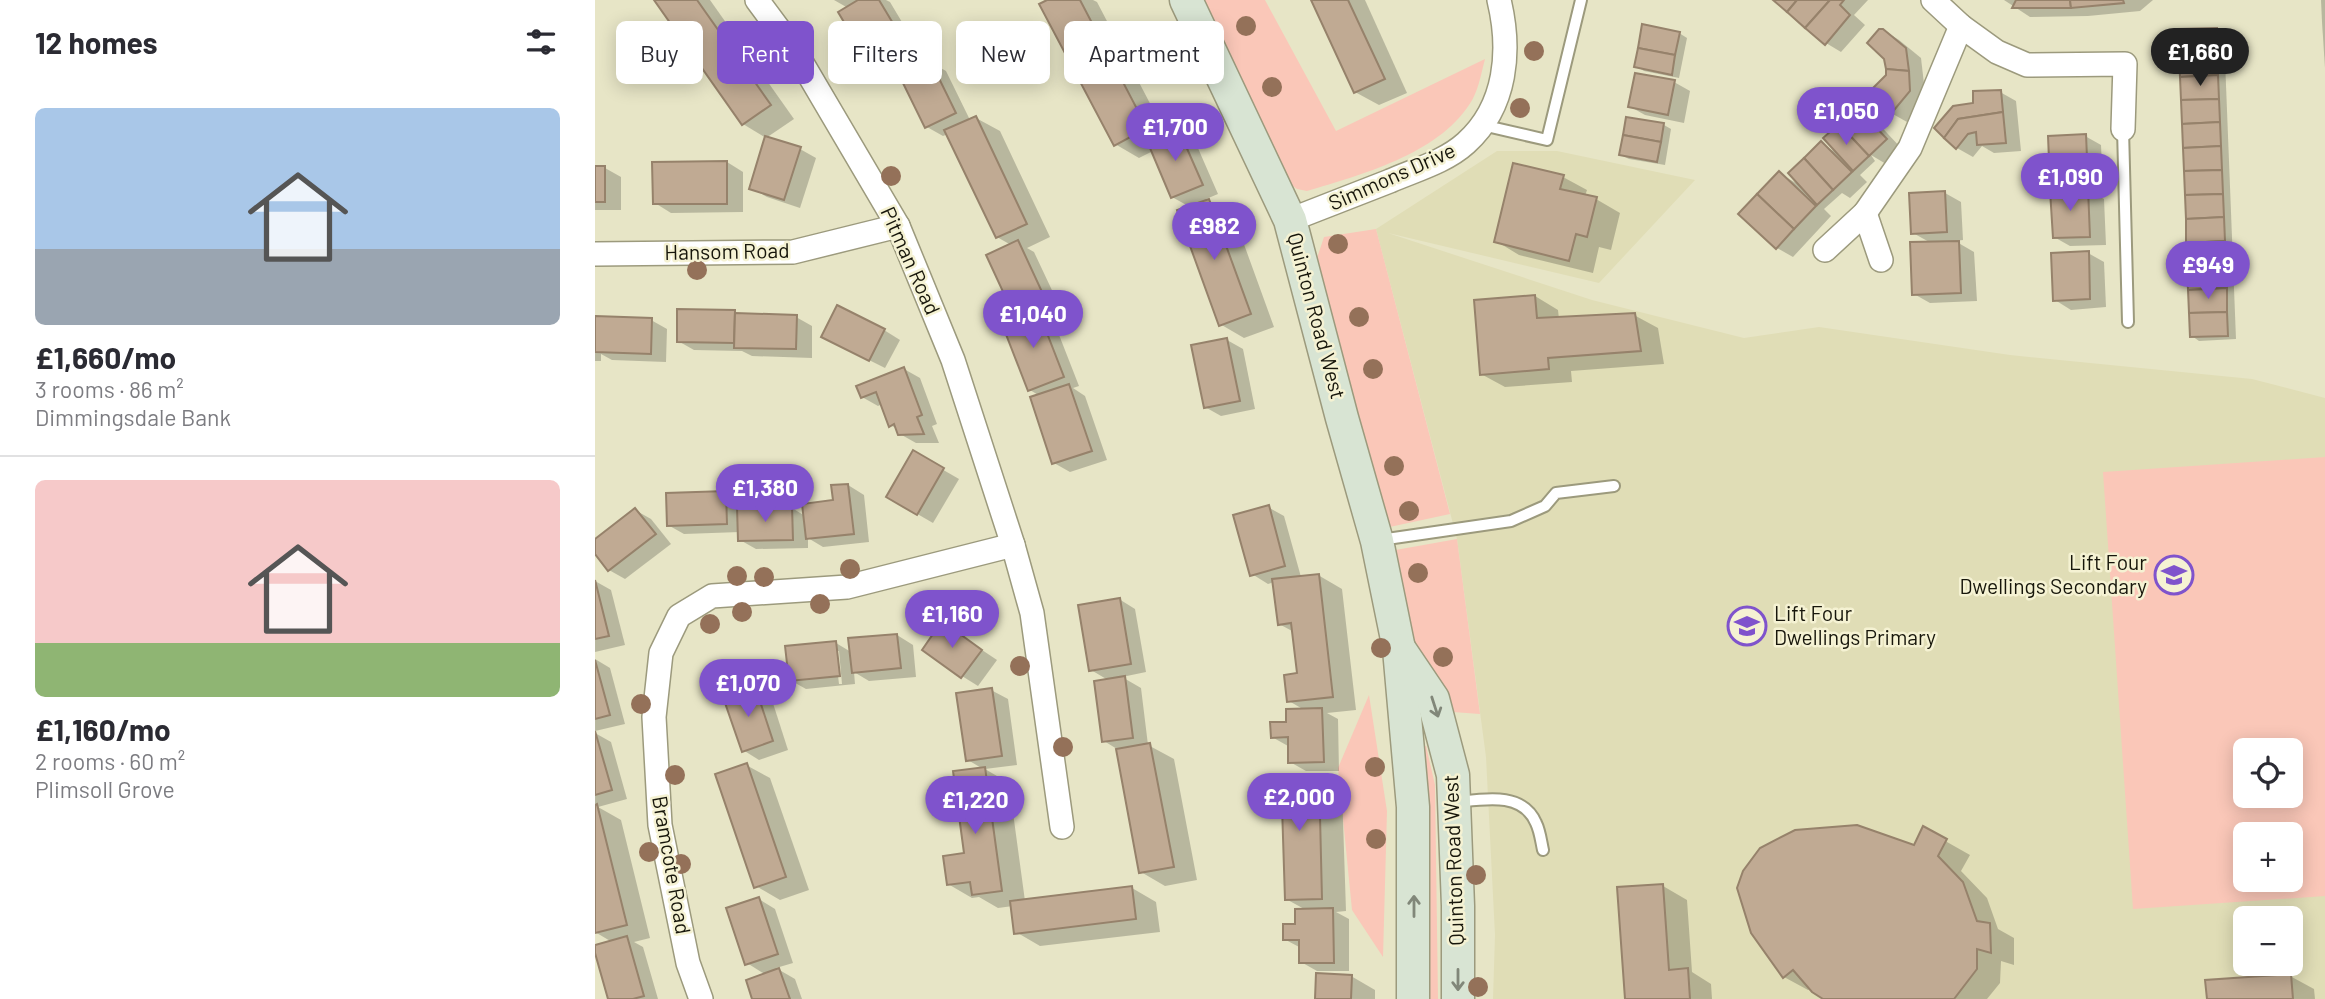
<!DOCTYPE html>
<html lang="en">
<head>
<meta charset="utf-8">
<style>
  body { margin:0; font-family:Barlow,sans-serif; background:#f7f7f7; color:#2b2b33; height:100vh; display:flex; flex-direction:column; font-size:26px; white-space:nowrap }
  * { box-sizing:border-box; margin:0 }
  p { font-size:23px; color:#7c7c81 }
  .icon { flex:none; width:38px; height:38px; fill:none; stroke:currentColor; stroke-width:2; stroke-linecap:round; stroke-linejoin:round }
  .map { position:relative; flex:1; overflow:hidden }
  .panel { display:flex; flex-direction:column; background:#fff; width:595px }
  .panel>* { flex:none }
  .hud { position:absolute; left:21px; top:21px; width:665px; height:63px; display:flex; gap:14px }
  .buttons { position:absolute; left:1638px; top:738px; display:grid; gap:14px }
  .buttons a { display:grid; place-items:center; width:70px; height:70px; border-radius:10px; background:#fff; box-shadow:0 4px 18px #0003; font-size:35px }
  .price { position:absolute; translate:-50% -60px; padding:0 16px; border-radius:24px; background:#7f53cc; color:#fff; font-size:23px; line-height:46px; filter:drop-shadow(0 2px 4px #0008) }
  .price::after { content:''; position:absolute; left:50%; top:42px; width:21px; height:16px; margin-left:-10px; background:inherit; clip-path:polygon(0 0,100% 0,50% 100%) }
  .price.on { background:#222; color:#fff }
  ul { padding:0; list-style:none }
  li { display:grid; align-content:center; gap:14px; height:371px; padding:0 35px }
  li+li { border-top:2px solid #e1e1e2 }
  li span { display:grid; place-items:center; height:217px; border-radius:10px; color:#555 }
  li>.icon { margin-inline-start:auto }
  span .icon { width:126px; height:126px; fill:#fffc; stroke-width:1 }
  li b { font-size:30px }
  h2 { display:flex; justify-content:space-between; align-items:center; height:84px; padding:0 35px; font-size:30px }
  .tag { padding:0 24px; border-radius:10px; background:#fff; box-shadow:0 4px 18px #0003; font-size:24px; line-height:63px }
  .tag.on { background:#7f53cc; color:#fff }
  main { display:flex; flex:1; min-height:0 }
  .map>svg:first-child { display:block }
  .built { fill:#e0ddb6; fill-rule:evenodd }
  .green { fill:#fac7b8; fill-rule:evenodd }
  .shadow { fill:#0003; fill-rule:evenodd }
  .building { fill:#c0aa93; stroke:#96826b; stroke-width:2 }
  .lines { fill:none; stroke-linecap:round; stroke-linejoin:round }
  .lane-casing { stroke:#9c9a7d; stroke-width:14 }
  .street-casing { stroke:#9c9a7d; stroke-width:26 }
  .secondary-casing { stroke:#9c9a7d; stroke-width:35 }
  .lane { stroke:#fff; stroke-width:10 }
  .street { stroke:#fff; stroke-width:23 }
  .secondary { stroke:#d8e4d3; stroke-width:32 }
  .tree { fill:#947159 }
  .oneway { stroke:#818779 }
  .labels { text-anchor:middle; stroke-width:5; stroke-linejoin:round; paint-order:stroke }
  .street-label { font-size:21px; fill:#17160b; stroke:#f5f2d3 }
  .poi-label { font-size:21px; fill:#17160b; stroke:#f5f2d3; text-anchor:end }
</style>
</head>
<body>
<main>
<section class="panel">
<h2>12 homes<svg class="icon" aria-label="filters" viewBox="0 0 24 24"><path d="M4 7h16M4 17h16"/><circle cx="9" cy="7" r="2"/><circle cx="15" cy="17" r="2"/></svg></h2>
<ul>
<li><span style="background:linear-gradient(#a9c7e8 65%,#9aa5b1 0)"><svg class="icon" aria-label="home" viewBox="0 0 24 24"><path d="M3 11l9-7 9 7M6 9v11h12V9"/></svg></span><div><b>£1,660/mo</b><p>3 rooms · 86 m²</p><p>Dimmingsdale Bank</p></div></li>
<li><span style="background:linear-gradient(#f6c9c9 75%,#8fb573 0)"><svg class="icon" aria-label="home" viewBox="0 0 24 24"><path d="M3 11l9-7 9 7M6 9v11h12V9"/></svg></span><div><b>£1,160/mo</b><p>2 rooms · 60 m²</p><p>Plimsoll Grove</p></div></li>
</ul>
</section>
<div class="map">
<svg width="1730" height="999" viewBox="0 0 1730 999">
  <rect width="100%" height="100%" fill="#e7e5c6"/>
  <path class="built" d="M902 151H962L1100 180 1004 283 793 233 997 300 1149 338 1224 327 1415 355 1657 379 1730 398V999H898L900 935 891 757 862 539 781 229ZM1650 751H1696V796H1650ZM1650 835H1696V880H1650ZM1650 919H1696V964H1650Z"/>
  <g class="green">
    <path d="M602 0H670L741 131 890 59C886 74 883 93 874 105 842 154 766 175 712 191L702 189 694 183Z"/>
    <path d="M781 229 855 514 790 528 722 258 729 237Z"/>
    <path d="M1730 457V896L1538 909 1508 472ZM1650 751H1696V796H1650ZM1650 835H1696V880H1650Z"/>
    <path d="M862 539 885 714 858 712 814 636 795 551Z"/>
    <path d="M774 695 792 811 788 957 757 910 743 768Z"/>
    <path d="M822 745 831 746 840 785 843 999H830Z"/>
  </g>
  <g class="shadow">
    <path d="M61 0H115L199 119 171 138 148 124Z"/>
    <path d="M239 0H291L295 2 329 59 296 79 280 70 253 8Z"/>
    <path d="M456 0H498L502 2 571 134 583 130 599 139 623 194 611 199 638 214 679 327 649 338 625 324 595 207 577 197 558 151 544 158 520 144Z"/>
    <path d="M718 0H770L812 93 784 105 760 92Z"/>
    <path d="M1181 0H1273L1259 15 1270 25 1246 52 1231 43Z"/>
    <path d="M1409 0H1558L1545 11 1493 16 1435 17Z"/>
    <path d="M1726 0H1730V68L1727 22Z"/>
    <path d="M1621 29 1629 34 1641 339 1604 341 1597 336Z"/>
    <path d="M1288 30 1304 40 1326 58 1331 101 1312 122 1296 113Z"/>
    <path d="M1084 33 1092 38 1084 78 1049 71 1041 66Z"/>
    <path d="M335 62 351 71 375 120 381 118 405 131 455 237 432 248 439 252 463 303 443 312 459 322 484 386 478 388 490 396 512 460 475 472 459 463 445 396 435 390 432 316 417 308 416 245 402 237 353 134 348 136 332 127Z"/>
    <path d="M1079 82 1095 91 1089 123 1050 115 1034 106Z"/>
    <path d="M1405 92 1421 101 1426 151 1399 153 1387 146 1378 157 1362 148 1380 105Z"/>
    <path d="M1262 109 1278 118 1307 149 1291 164 1276 155 1280 161 1265 175 1272 182 1255 198 1247 193 1229 209 1236 216 1198 257 1182 248 1184 173 1206 186 1226 144 1244 154Z"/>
    <path d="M1069 125 1076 129 1070 165 1034 159 1026 155Z"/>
    <path d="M1490 136 1506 145 1508 190 1494 191 1509 199 1511 245 1475 246 1459 237 1471 191 1457 183Z"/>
    <path d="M205 149 221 158 205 208 172 197 156 188Z"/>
    <path d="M132 162 148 172V212L76 213 60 203Z"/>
    <path d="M0 168H10L26 177V210H0Z"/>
    <path d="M968 177 992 190 990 196 1001 199 1025 213 1016 250 1004 247 998 273 924 255 901 241Z"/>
    <path d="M1350 193 1366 202 1368 240 1360 241 1379 252 1382 301 1335 303 1319 294 1336 243 1318 233Z"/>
    <path d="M1493 253 1509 262 1511 307 1476 310 1460 300Z"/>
    <path d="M940 296 963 310 964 319 1039 315 1063 328 1069 364 976 371 977 382 910 387 886 374Z"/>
    <path d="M139 312 146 315 201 317 217 326V358L157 356 147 351 99 350 83 341Z"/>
    <path d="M56 320 72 329 71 362 17 360 6 354V361H0V324Z"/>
    <path d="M289 330 305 340 290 368 244 345Z"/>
    <path d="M632 340 648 349 660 409 626 416 610 407Z"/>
    <path d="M309 369 325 378 342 424 337 426 344 443H321L305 434 303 429 295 425 287 404 283 406 267 397Z"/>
    <path d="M319 453 364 479 338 523 293 497Z"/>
    <path d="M253 485 269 495 274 542 228 547 213 538V548L161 549 145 540V532L89 534 73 525 131 493 147 502V509L197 508 210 516 240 502Z"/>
    <path d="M673 507 689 516 706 577 723 575 747 589 761 710 732 713 743 719 744 771H711L695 762 693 746 677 737 711 711 694 701 704 675 699 632 684 624 679 582 673 584 657 574Z"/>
    <path d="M40 510 56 519 76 544 30 579 14 570 0 551V541Z"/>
    <path d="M0 581 16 590 30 645 0 652Z"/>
    <path d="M524 599 540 609 551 672 527 677 546 688 553 745 579 759 602 880 570 886 546 872 522 749 509 741 513 680 496 670Z"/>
    <path d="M348 624 402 660 383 686 367 676Z"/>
    <path d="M302 635 318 645 321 677 274 681 259 672 260 684 211 689 195 680 241 643 256 652ZM240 651H244L247 684H244Z"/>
    <path d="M0 659 15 668 30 724 0 731Z"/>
    <path d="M160 688 176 697 193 750 164 760 148 750Z"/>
    <path d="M396 690 413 699 422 765 390 769 414 783 430 901 537 888 561 902 565 932 445 946 421 932 418 906 403 908 384 897 377 898 353 884 371 854 388 769 373 760Z"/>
    <path d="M0 733 16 742 32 799 3 807 26 820 55 938 39 942 48 947 63 999H15L17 942 0 932Z"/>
    <path d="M151 765 175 778 214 890 185 900 161 886Z"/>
    <path d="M723 776 747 790 751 911 741 912 754 919V971H722L706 962V948L689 939 702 926 711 910 691 899 689 814 674 805Z"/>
    <path d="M1329 829 1375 855 1366 871 1392 898 1403 929 1419 938V965L1406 961 1405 983 1392 999H1232L1216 988 1213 990 1189 977 1320 847Z"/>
    <path d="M1068 886 1092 900 1097 972 1116 984 1117 999H1032Z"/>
    <path d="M164 899 180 909 198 963 181 968 200 979 207 999H159L171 975 152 963Z"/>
    <path d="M756 976 780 990V999H722Z"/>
    <path d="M1695 976 1719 989 1720 999H1613Z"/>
  </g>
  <g class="building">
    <path d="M59 0H102L176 105 147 125Z"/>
    <path d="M263 0H284L314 50 278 71 243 12Z"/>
    <path d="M452 0H485L552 128 519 146 444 4Z"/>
    <path d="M716 0H753L790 79 759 93Z"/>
    <path d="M1178 0H1202L1192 12Z"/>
    <path d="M1202 0H1235L1210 28 1192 12Z"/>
    <path d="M1235 0H1249L1245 5 1255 15 1230 45 1210 28Z"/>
    <path d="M1421 0H1475L1476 8H1417Z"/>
    <path d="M1475 0H1528L1529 3 1476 8Z"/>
    <path d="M1047 24 1085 32 1080 55 1043 48Z"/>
    <path d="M1622 28V52L1584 53 1583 29Z"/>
    <path d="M1284 29H1288L1311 48 1314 71 1291 69 1289 59 1272 43Z"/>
    <path d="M1043 48 1080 55 1077 75 1039 67Z"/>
    <path d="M1622 52 1623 75 1585 77 1584 53Z"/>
    <path d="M335 60 361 113 330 128 304 75Z"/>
    <path d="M1291 69 1314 71 1315 91 1295 115 1273 93 1291 75Z"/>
    <path d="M1040 73 1080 80 1073 115 1033 107Z"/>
    <path d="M1623 75 1624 99 1586 100 1585 77Z"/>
    <path d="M1406 90 1408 112 1363 119 1349 138 1339 128 1358 106 1378 103V91Z"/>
    <path d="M1624 99 1625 122 1587 124 1586 100Z"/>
    <path d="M1262 107 1292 139 1274 156 1244 124Z"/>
    <path d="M1408 112 1411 143 1382 145 1381 132 1373 134 1361 149 1349 138 1363 119Z"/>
    <path d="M381 116 432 224 401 238 349 130Z"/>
    <path d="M1031 117 1069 123 1066 142 1028 135Z"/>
    <path d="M1625 122 1626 146 1588 148 1587 124Z"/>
    <path d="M1244 124 1274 156 1258 171 1228 138Z"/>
    <path d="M583 128 608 185 576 198 552 141Z"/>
    <path d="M1491 134 1493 182 1455 184 1453 136Z"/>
    <path d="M1028 135 1066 142 1062 162 1024 155Z"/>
    <path d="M170 136 206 147 189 200 154 189Z"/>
    <path d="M1226 141 1257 172 1238 190 1209 158Z"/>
    <path d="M1626 146 1627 170 1589 171 1588 148Z"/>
    <path d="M1209 158 1238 190 1222 205 1193 173Z"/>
    <path d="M132 161V204H58L57 162Z"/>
    <path d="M918 163 969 175 965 189 1002 197 992 237 981 234 974 261 899 242Z"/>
    <rect x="0" y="166" width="10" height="36"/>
    <path d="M1627 170 1628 194 1590 195 1589 171Z"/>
    <path d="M1184 171 1221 206 1199 229 1162 194Z"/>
    <path d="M1493 188 1495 237 1458 238 1455 190Z"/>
    <path d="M1350 191 1352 232 1316 234 1314 193Z"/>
    <path d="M1162 194 1199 229 1181 249 1143 214Z"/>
    <path d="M1628 194 1629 217 1591 219 1590 195Z"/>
    <path d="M614 199 656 314 624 326 582 210Z"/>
    <path d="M1629 217 1630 241 1591 243V219Z"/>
    <path d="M423 240 448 294 416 309 391 255Z"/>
    <path d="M1364 241 1366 293 1317 295 1315 242Z"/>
    <path d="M1630 241 1631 265 1592 266 1591 243Z"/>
    <path d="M1494 251 1495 299 1458 301 1456 253Z"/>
    <path d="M1631 265 1632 288 1593 290 1592 266Z"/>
    <path d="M1632 288V312L1594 313 1593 290Z"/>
    <path d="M940 295 942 318 1040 313 1046 351 953 358 954 369 885 375 879 300Z"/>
    <path d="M242 305 290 329 274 361 226 337Z"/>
    <path d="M82 309 140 310 139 343 82 342Z"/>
    <path d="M443 310 469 377 433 391 407 324Z"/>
    <path d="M1632 312 1633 336 1595 337 1594 313Z"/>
    <path d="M140 313 202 315 201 349 139 348Z"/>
    <path d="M0 316 57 318 56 354 0 352Z"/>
    <path d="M632 338 645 401 609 408 596 345Z"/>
    <path d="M309 367 327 415 322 417 329 434 303 435 299 424 294 427 281 392 266 398 261 386Z"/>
    <path d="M474 384 497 451 457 464 435 397Z"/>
    <path d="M318 450 349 468 322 515 291 497Z"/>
    <path d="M253 484 259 534 211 539 207 504 238 500 236 485Z"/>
    <path d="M131 491 132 524 72 526 71 493Z"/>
    <path d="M674 505 690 566 655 576 638 515Z"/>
    <path d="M197 506 198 540 143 541 142 507Z"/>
    <path d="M40 508 61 534 13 571 0 554V539Z"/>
    <path d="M724 574 738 697 692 702 689 675 702 673 696 623 683 625 677 579Z"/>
    <path d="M0 580 14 636 0 639Z"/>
    <path d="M525 598 536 664 494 671 483 605Z"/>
    <path d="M347 621 387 650 366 678 327 650Z"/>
    <path d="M302 634 306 668 257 673 253 638Z"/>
    <path d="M241 641 245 676 194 681 190 646Z"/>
    <path d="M0 660 15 715 0 719Z"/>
    <path d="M530 676 538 738 507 742 499 681Z"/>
    <path d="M160 686 178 741 147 752 128 697Z"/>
    <path d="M397 688 407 756 371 761 361 693Z"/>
    <path d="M727 708 729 762 693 763V737L676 738 675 722H691V709Z"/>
    <path d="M0 731 17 790 0 795Z"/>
    <path d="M555 743 579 867 544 873 521 749Z"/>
    <path d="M152 763 191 877 159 888 120 774Z"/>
    <path d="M390 767 407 891 377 895 375 882 352 885 348 856 369 853 358 771Z"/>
    <path d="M724 774 727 899 690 900 687 806H672L671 776Z"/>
    <path d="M2 804 32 925 0 933V805Z"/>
    <path d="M1262 825 1319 845 1328 826 1352 839 1343 856 1368 882 1382 921 1395 923 1396 953 1382 949V969L1359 999H1228L1217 992 1198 970 1188 978 1156 933 1142 888 1148 871 1165 848 1200 830Z"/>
    <path d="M1068 884 1074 970 1093 968 1095 999H1030L1022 887Z"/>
    <path d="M537 886 541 919 419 934 415 901Z"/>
    <path d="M164 897 183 954 150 965 131 908Z"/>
    <path d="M738 908 739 963H704V940H688V924H700V909Z"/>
    <path d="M32 936 49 996 38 999H13L0 953V945Z"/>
    <path d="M184 968 195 999H157L151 980Z"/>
    <path d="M721 973 757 975 756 999H720Z"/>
    <path d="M1696 974 1698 999H1612L1610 980Z"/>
  </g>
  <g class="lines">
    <defs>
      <g id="lane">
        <path d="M887 125 952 140 986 0"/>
        <path d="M1528 129 1533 322"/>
        <path d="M785 540 916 521 950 506 961 493 1019 486"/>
        <path d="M863 802C890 799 928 792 941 823 945 831 946 841 948 850"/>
      </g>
      <g id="street">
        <path d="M162 0 200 51 303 226 358 360 418 545 437 613 467 827"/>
        <path d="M1338 0 1366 26 1402 52 1432 65 1530 64 1528 129"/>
        <path d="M1270 213 1315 148 1366 26"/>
        <path d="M695 220C729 207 762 194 795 181 820 170 850 162 871 143 912 106 916 50 904 0"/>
        <path d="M1230 250 1270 213 1286 260"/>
        <path d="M0 254 198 252 303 226"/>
        <path d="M106 999 93 963 65 825 59 717 66 653 84 616 117 596 252 587 418 545"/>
      </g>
      <g id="secondary">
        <path d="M591 0 695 220 747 418 782 541 804 649 818 807V999"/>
        <path d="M805 650 838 699 858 775 863 906V999"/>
      </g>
    </defs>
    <use href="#lane" class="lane-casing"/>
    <use href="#street" class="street-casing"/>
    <use href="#secondary" class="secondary-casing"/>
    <use href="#lane" class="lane"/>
    <use href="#street" class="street"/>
    <use href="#secondary" class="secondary"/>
  </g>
  <g class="tree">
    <circle cx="651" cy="26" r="10"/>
    <circle cx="939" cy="51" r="10"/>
    <circle cx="677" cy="87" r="10"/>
    <circle cx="925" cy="108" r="10"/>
    <circle cx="296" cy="176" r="10"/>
    <circle cx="743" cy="244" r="10"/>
    <circle cx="102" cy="270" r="10"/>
    <circle cx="764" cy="317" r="10"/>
    <circle cx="778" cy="369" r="10"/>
    <circle cx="799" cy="466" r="10"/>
    <circle cx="814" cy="511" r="10"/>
    <circle cx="255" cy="569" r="10"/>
    <circle cx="823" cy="573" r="10"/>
    <circle cx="142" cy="576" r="10"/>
    <circle cx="169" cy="577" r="10"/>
    <circle cx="225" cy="604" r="10"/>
    <circle cx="147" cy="612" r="10"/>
    <circle cx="115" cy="624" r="10"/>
    <circle cx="786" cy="648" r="10"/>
    <circle cx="848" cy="657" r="10"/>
    <circle cx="425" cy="666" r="10"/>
    <circle cx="46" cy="704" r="10"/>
    <circle cx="468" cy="747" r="10"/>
    <circle cx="780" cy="767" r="10"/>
    <circle cx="80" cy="775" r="10"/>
    <circle cx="781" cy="839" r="10"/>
    <circle cx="54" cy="852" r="10"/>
    <circle cx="86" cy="864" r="10"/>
    <circle cx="881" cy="875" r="10"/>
    <circle cx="883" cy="987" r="10"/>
  </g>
  <defs><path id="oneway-shaft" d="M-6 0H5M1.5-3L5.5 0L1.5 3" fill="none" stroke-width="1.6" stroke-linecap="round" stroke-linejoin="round" transform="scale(1.75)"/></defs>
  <g class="oneway">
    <use href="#oneway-shaft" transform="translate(840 707) rotate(72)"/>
    <use href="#oneway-shaft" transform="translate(819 906) rotate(-90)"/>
    <use href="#oneway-shaft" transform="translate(863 980) rotate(90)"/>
  </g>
  <defs>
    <symbol id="school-ring" viewBox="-11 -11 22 22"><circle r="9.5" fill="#f5f2d3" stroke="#7f53cc" stroke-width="1.5"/><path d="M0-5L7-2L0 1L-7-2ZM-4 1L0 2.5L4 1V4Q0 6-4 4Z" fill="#7f53cc"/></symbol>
  </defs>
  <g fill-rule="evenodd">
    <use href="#school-ring" x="1557" y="553" width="44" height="44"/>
    <use href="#school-ring" x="1130" y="604" width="44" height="44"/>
  </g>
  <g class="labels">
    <g class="street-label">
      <text transform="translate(797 177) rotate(-24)" y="7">Simmons Drive</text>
      <text transform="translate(132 252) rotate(-1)" y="7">Hansom Road</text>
      <text transform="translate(315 261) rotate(66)" y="7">Pitman Road</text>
      <text transform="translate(721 316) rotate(75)" y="7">Quinton Road West</text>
      <text transform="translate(859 860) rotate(-92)" y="7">Quinton Road West</text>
      <text transform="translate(76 865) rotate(80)" y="7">Bramcote Road</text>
    </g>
    <g class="poi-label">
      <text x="1552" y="570">Lift Four<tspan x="1552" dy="24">Dwellings Secondary</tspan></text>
      <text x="1179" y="621" text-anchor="start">Lift Four<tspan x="1179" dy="24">Dwellings Primary</tspan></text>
    </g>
  </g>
</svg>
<div class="buttons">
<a><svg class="icon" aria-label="locate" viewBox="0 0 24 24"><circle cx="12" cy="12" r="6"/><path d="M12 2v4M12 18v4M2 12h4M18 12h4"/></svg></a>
<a>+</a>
<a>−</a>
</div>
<b class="price on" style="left:1605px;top:88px">£1,660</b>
<b class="price" style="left:1251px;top:147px">£1,050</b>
<b class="price" style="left:580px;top:163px">£1,700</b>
<b class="price" style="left:1475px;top:213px">£1,090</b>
<b class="price" style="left:619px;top:262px">£982</b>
<b class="price" style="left:1613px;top:301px">£949</b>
<b class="price" style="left:438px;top:350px">£1,040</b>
<b class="price" style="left:170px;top:524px">£1,380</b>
<b class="price" style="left:357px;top:650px">£1,160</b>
<b class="price" style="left:153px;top:719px">£1,070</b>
<b class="price" style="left:704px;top:833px">£2,000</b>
<b class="price" style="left:380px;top:836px">£1,220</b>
<div class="hud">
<a class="tag">Buy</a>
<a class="tag on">Rent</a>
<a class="tag">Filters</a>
<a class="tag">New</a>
<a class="tag">Apartment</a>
</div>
</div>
</main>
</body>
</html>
